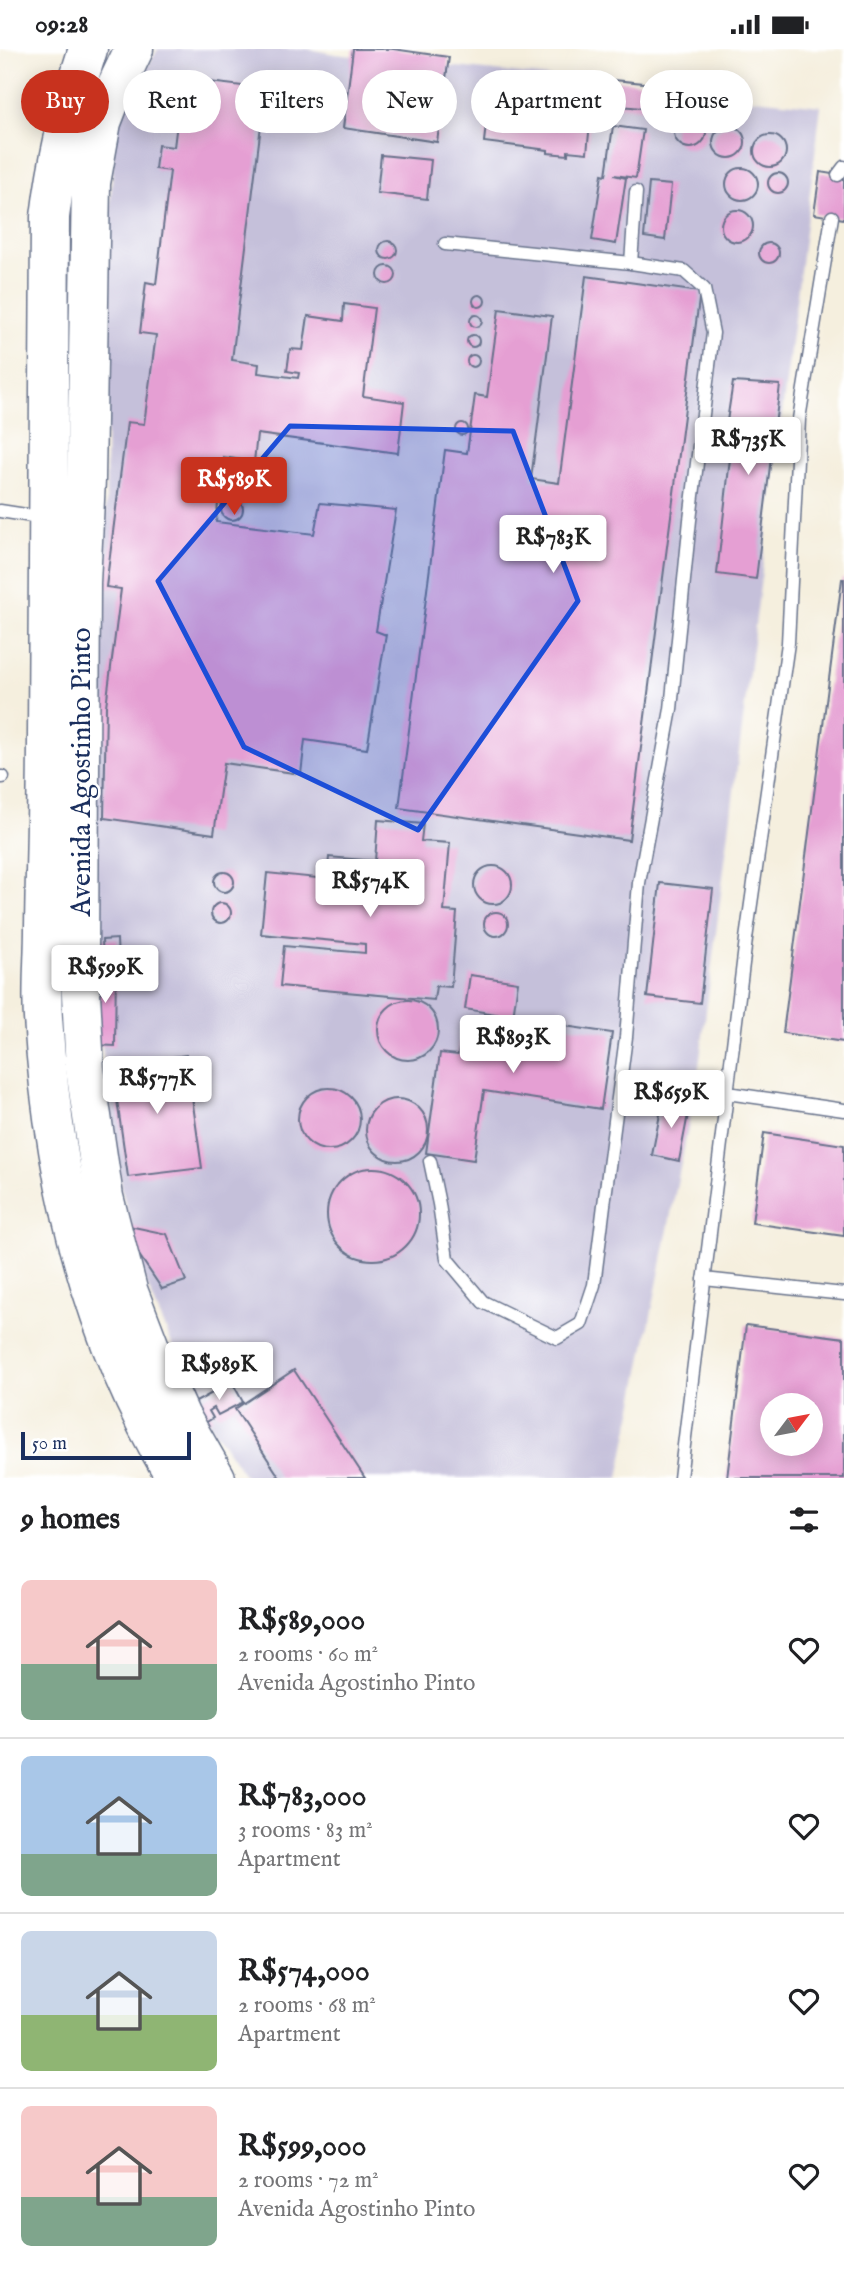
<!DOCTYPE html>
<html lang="en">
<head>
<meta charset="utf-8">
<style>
  body { margin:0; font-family:"IM FELL English",serif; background:#f2f2f2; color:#202124; height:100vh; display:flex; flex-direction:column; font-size:26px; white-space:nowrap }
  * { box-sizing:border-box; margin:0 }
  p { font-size:23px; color:#757577 }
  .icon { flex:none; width:38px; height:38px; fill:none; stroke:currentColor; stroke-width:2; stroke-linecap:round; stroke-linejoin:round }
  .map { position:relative; height:1429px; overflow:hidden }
  .sheet { display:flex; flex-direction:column; background:#fff; flex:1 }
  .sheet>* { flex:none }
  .guide { position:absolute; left:21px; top:21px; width:803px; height:63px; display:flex; gap:14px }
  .needle { width:46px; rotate:58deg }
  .fabs { position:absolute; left:760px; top:1344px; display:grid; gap:14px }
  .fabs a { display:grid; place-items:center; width:63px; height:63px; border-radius:50%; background:#fff; box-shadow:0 4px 18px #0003; font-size:35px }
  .scale { position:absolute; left:21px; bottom:18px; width:170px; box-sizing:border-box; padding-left:7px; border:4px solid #1b2f5e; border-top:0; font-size:19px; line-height:24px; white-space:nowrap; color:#1b2f5e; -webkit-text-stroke:5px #fff; paint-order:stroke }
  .price { position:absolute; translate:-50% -60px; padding:0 16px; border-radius:7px; background:#fff; color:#222; font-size:23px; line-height:46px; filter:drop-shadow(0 2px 4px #0008) }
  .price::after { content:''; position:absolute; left:50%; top:42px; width:21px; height:16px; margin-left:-10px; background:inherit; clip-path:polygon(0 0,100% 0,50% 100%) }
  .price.current { background:#c8321e; color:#fff }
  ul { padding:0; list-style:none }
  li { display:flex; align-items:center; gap:21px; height:175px; padding:0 21px }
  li+li { border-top:2px solid #e0e0e0 }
  li span { display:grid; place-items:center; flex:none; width:196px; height:140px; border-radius:10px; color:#555 }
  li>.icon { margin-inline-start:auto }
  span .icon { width:84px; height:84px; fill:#fffc; stroke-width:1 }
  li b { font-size:30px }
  h2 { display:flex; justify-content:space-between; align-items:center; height:84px; padding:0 21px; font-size:30px }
  .pill { padding:0 24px; border-radius:32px; background:#fff; box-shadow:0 4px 18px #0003; font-size:24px; line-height:63px }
  .pill.current { background:#c8321e; color:#fff }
  .status { display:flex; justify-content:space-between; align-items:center; height:49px; padding:0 35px; background:#fff; direction:ltr }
  .status svg { height:19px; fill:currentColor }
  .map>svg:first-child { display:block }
  .industrial { fill:#c5c0da }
  .building { fill:#e59fd3; fill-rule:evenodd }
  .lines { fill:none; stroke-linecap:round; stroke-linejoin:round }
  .lane-casing { stroke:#67728b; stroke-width:15 }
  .primary-casing { stroke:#67728b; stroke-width:41 }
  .lane { stroke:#fff; stroke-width:12 }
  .primary { stroke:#fff; stroke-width:38 }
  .marked { fill:#1d4ed8; fill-opacity:0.2; stroke:#1d4ed8; stroke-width:5; stroke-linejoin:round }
  .labels { text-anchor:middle; stroke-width:5; stroke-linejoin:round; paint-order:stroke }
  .street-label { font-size:28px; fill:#1b2f5e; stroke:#fff }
</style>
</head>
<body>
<div class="status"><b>09:28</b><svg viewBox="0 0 49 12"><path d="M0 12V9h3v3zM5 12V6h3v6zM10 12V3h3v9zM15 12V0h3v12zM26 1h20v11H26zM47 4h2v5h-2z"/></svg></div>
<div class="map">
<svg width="844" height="1429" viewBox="0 0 844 1429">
  <rect width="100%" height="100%" fill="#fff"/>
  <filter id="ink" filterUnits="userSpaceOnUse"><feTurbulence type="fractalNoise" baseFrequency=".0143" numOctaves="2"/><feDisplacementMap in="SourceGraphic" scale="14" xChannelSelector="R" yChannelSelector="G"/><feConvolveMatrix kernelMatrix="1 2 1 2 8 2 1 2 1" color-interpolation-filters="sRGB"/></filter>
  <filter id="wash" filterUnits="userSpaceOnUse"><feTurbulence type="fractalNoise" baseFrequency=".00686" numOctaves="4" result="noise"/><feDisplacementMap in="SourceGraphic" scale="28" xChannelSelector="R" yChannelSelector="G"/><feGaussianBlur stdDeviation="1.57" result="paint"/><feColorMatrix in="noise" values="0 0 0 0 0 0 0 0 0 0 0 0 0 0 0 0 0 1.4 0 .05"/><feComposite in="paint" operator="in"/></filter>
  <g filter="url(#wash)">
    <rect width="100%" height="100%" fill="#f5efde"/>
    <path class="industrial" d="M158 0H308L335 5 821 57 697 1033 619 1429H246L200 1360 143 1227 122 1141 88 898 106 480 107 207 116 70Z"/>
    <g id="blocks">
      <g class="building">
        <path d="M353 0H393L449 8 437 93 343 79Z"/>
        <path d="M614 31 653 35 651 60 611 56Z"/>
        <path d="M201 32 243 37 240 57 263 60 232 311 259 315 258 324 298 329 299 324 287 322 290 300 303 301 308 267 343 272 344 255 374 259 363 347 404 353 398 404 257 385 254 413 223 408 216 473 314 485 320 454 396 461 376 582 386 586 367 700 305 691 301 725 224 714 214 785 104 769 106 657 121 540 106 538 127 373 144 375 156 286 140 284 146 233 156 235 170 122 155 120 158 96 174 98 180 50 198 53Z"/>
        <path d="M490 39 523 43 522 56 554 60 555 50 570 52 569 62 591 64 587 104 568 102V106L548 104V101L484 93Z"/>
        <circle cx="690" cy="83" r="16"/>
        <circle cx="729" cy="93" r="16"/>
        <path d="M613 77 643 81 636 129 614 126 626 129 616 195 592 191 602 125 606 126Z"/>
        <circle cx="770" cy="102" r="16"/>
        <path d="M381 106 431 111 427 150 377 144Z"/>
        <circle cx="742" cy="135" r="16"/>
        <path d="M820 123 844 127V170L814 165Z"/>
        <circle cx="778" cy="134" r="10"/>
        <path d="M649 134 671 136 665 191 644 188Z"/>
        <circle cx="737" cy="177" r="16"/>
        <circle cx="388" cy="201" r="9"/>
        <circle cx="769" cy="204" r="10"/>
        <circle cx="387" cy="226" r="9"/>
        <path d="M586 227 700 243 629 791 399 759 445 401 467 404 475 346 487 348 499 260 552 267 531 430 559 434Z"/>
        <circle cx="479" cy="252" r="6"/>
        <circle cx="476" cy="272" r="6"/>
        <circle cx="473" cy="292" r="6"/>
        <circle cx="473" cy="312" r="6"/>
        <path d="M733 333 780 336 756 530 717 525 734 374 727 372Z"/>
        <circle cx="462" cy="380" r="6"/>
        <circle cx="237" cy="431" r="11"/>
        <circle cx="232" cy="460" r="11"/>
        <path d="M842 530H844V993L783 984Z"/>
        <path d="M378 771 423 775 421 792 450 794 444 862 457 863 451 938 436 937 434 951 280 937 284 897 365 904V895L261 885 267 824 327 830 329 808 375 812Z"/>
        <circle cx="493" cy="836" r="19"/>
        <circle cx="224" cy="833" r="10"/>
        <path d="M660 834 713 840 700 954 647 948Z"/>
        <circle cx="221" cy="864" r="10"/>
        <circle cx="496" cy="875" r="12"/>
        <path d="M117 890 118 913H103L102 891Z"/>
        <path d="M95 915 116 916 115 997 94 996Z"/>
        <path d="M470 926 518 933 513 968 465 960Z"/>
        <circle cx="408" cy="981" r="30"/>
        <path d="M484 965 612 984 601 1060 484 1042 474 1111 426 1104 440 1004 458 1006 463 973 482 976Z"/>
        <path d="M186 1006 202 1119 128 1128 112 1016Z"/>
        <circle cx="329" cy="1070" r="31"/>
        <path d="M663 1050 690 1055 679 1112 652 1106Z"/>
        <circle cx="397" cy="1081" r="31"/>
        <path d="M764 1084 844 1096V1187L752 1174Z"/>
        <circle cx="373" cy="1165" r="46"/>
        <path d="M129 1177 167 1185 186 1232 162 1240 135 1200Z"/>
        <path d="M746 1276 844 1289V1429H727ZM772 1356H810V1395H772Z"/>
        <path d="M294 1321 365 1429H280L235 1360Z"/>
        <path d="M232 1333 243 1353 218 1366 214 1359 209 1362 213 1369 205 1374 194 1354Z"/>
      </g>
    </g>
  </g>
  <g filter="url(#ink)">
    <use href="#blocks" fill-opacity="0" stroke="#67728b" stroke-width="2"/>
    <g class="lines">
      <defs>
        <g id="lane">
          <path d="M838 126 844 118"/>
          <path d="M631 214 636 143"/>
          <path d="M0 462 45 469"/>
          <path d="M0 728H3"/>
          <path d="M727 1044 844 1061"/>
          <path d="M430 1112 439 1155 447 1210 483 1253 557 1289 581 1275 594 1236 605 1148 626 988 639 834 671 660 690 471 713 284 704 240 684 222 631 214 445 195"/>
          <path d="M704 1230 844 1245"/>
          <path d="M680 1429 746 890 788 594 799 370 832 168"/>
        </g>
        <g id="primary">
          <path d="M88 0C70 55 57 110 50 168 49 340 48 513 47 685 47 749 45 814 44 878 44 908 41 939 43 969 53 1130 92 1290 176 1429"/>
          <path d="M134 0 114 42 102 73 91 134 86 430 81 534 79 907 85 1020 104 1148 128 1241 153 1306 181 1368 216 1429"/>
        </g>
      </defs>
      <use href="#lane" class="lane-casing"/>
      <use href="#primary" class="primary-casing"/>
      <use href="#lane" class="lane"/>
      <use href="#primary" class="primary"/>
    </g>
  </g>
  <path class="marked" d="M290 377 513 382 578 552 418 781 244 698 158 532Z"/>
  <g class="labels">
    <g class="street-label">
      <text transform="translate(80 723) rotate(-90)" y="10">Avenida Agostinho Pinto</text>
    </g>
  </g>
</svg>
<div class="fabs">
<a><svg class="needle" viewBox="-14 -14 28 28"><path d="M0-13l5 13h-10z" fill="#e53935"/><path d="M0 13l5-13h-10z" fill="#757577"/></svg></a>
</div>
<div class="scale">50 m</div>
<b class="price" style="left:748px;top:428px">R$735K</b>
<b class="price current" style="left:234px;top:468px">R$589K</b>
<b class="price" style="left:553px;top:526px">R$783K</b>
<b class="price" style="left:370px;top:870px">R$574K</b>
<b class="price" style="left:105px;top:956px">R$599K</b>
<b class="price" style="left:513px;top:1026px">R$893K</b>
<b class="price" style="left:157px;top:1067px">R$577K</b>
<b class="price" style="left:671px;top:1081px">R$659K</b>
<b class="price" style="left:219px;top:1353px">R$989K</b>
<div class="guide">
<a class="pill current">Buy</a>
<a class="pill">Rent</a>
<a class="pill">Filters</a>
<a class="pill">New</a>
<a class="pill">Apartment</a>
<a class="pill">House</a>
</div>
</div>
<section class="sheet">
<h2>9 homes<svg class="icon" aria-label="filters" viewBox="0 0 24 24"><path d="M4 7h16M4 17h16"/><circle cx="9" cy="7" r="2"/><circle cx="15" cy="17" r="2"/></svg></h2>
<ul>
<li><span style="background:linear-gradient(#f6c9c9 60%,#7fa58c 0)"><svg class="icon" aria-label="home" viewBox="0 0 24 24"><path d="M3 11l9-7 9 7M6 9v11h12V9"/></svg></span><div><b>R$589,000</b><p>2 rooms · 60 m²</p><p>Avenida Agostinho Pinto</p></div><svg class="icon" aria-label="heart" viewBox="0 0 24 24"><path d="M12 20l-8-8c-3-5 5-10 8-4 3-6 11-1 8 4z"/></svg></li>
<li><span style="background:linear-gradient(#a9c7e8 70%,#7fa58c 0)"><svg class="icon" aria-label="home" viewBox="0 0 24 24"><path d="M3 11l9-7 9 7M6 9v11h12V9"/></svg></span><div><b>R$783,000</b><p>3 rooms · 83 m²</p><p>Apartment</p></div><svg class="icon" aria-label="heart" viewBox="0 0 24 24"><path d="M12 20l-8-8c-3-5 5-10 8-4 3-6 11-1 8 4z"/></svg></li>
<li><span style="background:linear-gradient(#c9d6e8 60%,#8fb573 0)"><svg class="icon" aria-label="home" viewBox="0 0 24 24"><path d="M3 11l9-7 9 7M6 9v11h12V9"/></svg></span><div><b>R$574,000</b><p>2 rooms · 68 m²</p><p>Apartment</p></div><svg class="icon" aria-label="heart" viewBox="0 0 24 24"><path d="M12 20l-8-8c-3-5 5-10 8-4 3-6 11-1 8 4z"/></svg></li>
<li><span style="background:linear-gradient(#f6c9c9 65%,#7fa58c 0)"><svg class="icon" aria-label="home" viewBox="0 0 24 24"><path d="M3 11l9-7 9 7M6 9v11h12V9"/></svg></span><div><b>R$599,000</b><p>2 rooms · 72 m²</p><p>Avenida Agostinho Pinto</p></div><svg class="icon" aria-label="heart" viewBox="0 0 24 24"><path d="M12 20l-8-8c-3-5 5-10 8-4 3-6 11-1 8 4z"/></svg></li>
</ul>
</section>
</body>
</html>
